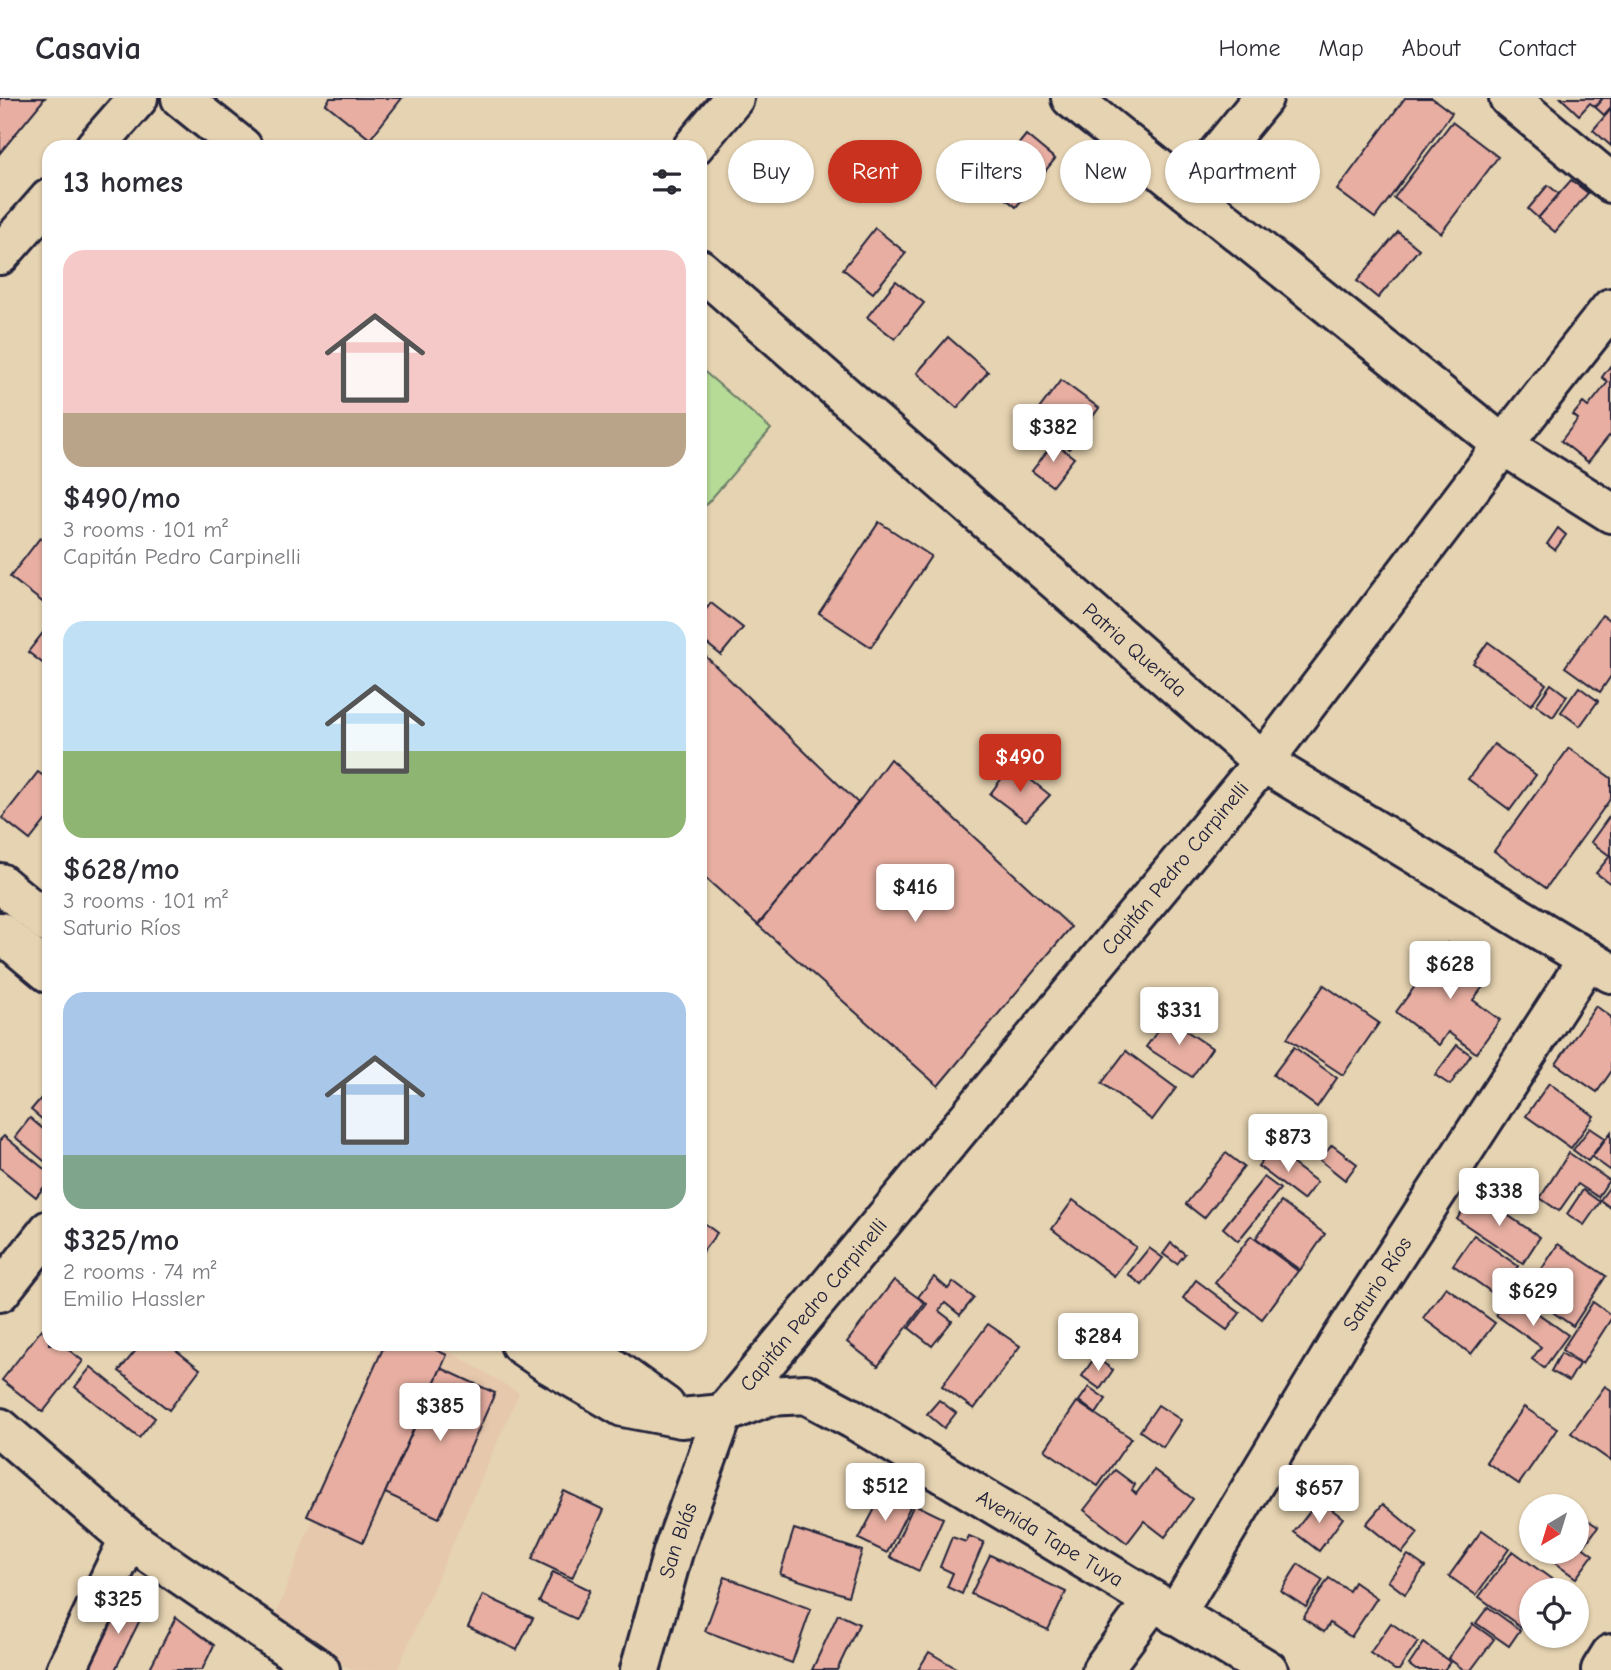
<!DOCTYPE html>
<html lang="en">
<head>
<meta charset="utf-8">
<style>
  body { margin:0; font-family:"Comic Neue",sans-serif; background:#f2f2f3; color:#2b2b33; height:100vh; display:flex; flex-direction:column; font-size:26px; white-space:nowrap }
  * { box-sizing:border-box; margin:0 }
  p { font-size:23px; color:#7c7c81 }
  .icon { flex:none; width:38px; height:38px; fill:none; stroke:currentColor; stroke-width:2; stroke-linecap:round; stroke-linejoin:round }
  .map { position:relative; flex:1; overflow:hidden }
  .side { position:absolute; left:42px; top:42px; width:665px; height:1211px; display:flex; flex-direction:column; background:#fff; border-radius:21px; box-shadow:0 2px 5px #0004 }
  .side>* { flex:none }
  .top-card { position:absolute; left:728px; top:42px; width:665px; height:63px; display:flex; gap:14px }
  .needle { width:46px; rotate:218deg }
  .tools { position:absolute; left:1519px; top:1396px; display:grid; gap:14px }
  .tools a { display:grid; place-items:center; width:70px; height:70px; border-radius:50%; background:#fff; box-shadow:0 2px 5px #0004; font-size:35px }
  .price { position:absolute; translate:-50% -60px; padding:0 16px; border-radius:7px; background:#fff; color:#222; font-size:23px; line-height:46px; filter:drop-shadow(0 2px 4px #0008) }
  .price::after { content:''; position:absolute; left:50%; top:42px; width:21px; height:16px; margin-left:-10px; background:inherit; clip-path:polygon(0 0,100% 0,50% 100%) }
  .price.on { background:#c8321e; color:#fff }
  ul { padding:0; list-style:none }
  li { display:grid; align-content:center; gap:14px; height:371px; padding:0 21px }
  li span { display:grid; place-items:center; height:217px; border-radius:21px; color:#555 }
  li>.icon { margin-inline-start:auto }
  span .icon { width:126px; height:126px; fill:#fffc; stroke-width:1 }
  li b { font-size:30px }
  h2 { display:flex; justify-content:space-between; align-items:center; height:84px; padding:0 21px; font-size:30px }
  .tag { padding:0 24px; border-radius:32px; background:#fff; box-shadow:0 2px 5px #0004; font-size:24px; line-height:63px }
  .tag.on { background:#c8321e; color:#fff }
  header { display:flex; align-items:center; gap:42px; box-sizing:border-box; height:98px; padding:0 35px; background:#fff; border-bottom:2px solid #e1e1e2 }
  header strong { font-size:33px }
  nav { display:flex; gap:38px; margin-inline-start:auto; font-size:24px }
  .map>svg:first-child { display:block }
  .built { fill:#e6c8ac }
  .green { fill:#b5db97; stroke:#6c7e69; stroke-width:2 }
  .building { fill:#e7aea1; stroke:#22223b; stroke-width:2 }
  .lines { fill:none; stroke-linecap:round; stroke-linejoin:round }
  .minor-casing { stroke:#22223b; stroke-width:44 }
  .minor { stroke:#e6d3b1; stroke-width:38 }
  .labels { text-anchor:middle; stroke-width:5; stroke-linejoin:round; paint-order:stroke }
  .street-label { font-size:21px; fill:#22223b; stroke:#e6d3b1 }
</style>
</head>
<body>
<header>
<strong>Casavia</strong>
<nav><a>Home</a><a>Map</a><a>About</a><a>Contact</a></nav>
</header>
<div class="map">
<svg width="1611" height="1572" viewBox="0 0 1611 1572">
  <rect width="100%" height="100%" fill="#e6d3b1"/>
  <filter id="ink" filterUnits="userSpaceOnUse"><feTurbulence type="fractalNoise" baseFrequency=".0143" numOctaves="2"/><feDisplacementMap in="SourceGraphic" scale="14" xChannelSelector="R" yChannelSelector="G"/><feConvolveMatrix kernelMatrix="1 2 1 2 8 2 1 2 1" color-interpolation-filters="sRGB"/></filter>
  <g filter="url(#ink)">
    <path class="built" d="M380 1246H437L519 1295 397 1572H352L272 1527Z"/>
    <path class="green" d="M700 270 771 331 700 414Z"/>
    <g class="building">
      <path d="M0 0H45L0 55Z"/>
      <path d="M330 0H402L370 41 326 6Z"/>
      <path d="M1405 0H1432L1452 15 1375 120 1337 92Z"/>
      <path d="M1561 0H1603L1595 9 1590 5 1579 17Z"/>
      <path d="M1603 0H1611V9L1604 17 1595 9Z"/>
      <path d="M1611 11V48L1593 32Z"/>
      <path d="M1452 24 1498 59 1441 135 1394 100Z"/>
      <path d="M1026 37 1055 61 1016 109 987 85Z"/>
      <path d="M1571 82 1588 95 1555 134 1538 120Z"/>
      <path d="M1548 87 1559 96 1538 120 1528 111Z"/>
      <path d="M875 130 906 155 873 195 843 171Z"/>
      <path d="M1398 134 1419 151 1378 200 1357 183Z"/>
      <path d="M896 183 924 205 895 241 867 219Z"/>
      <path d="M948 239 988 274 957 310 917 275Z"/>
      <path d="M1611 267V339L1609 338 1588 364 1561 343 1578 321 1573 317 1583 305 1588 309 1608 284 1602 279Z"/>
      <path d="M1061 282 1099 310 1069 351 1030 323Z"/>
      <path d="M1054 344 1074 360 1052 388 1032 373Z"/>
      <path d="M879 424 931 458 871 549 819 515Z"/>
      <path d="M1558 430 1566 437 1555 452 1547 446Z"/>
      <path d="M40 440 49 447V500L45 506 10 479Z"/>
      <path d="M711 505 743 530 721 557 700 540V519Z"/>
      <path d="M1602 517 1611 523V578L1600 594 1565 569Z"/>
      <path d="M49 527V570L28 554Z"/>
      <path d="M1488 544 1546 586 1531 607 1473 565Z"/>
      <path d="M700 553 858 705 758 827 700 775Z"/>
      <path d="M1551 586 1567 598 1553 619 1536 607Z"/>
      <path d="M1579 589 1598 603 1580 628 1561 614Z"/>
      <path d="M1494 646 1536 677 1510 712 1468 681Z"/>
      <path d="M1569 650 1611 680V700L1546 790 1494 753Z"/>
      <path d="M890 661 1071 829 938 988 758 827 858 705Z"/>
      <path d="M1012 667 1050 697 1026 723 990 696Z"/>
      <path d="M38 674 49 682V718L30 742 2 720Z"/>
      <path d="M1611 716V786L1596 775 1610 758 1591 744Z"/>
      <path d="M1447 845 1491 878 1473 902 1500 922 1476 955 1448 934 1439 947 1396 914Z"/>
      <path d="M1324 887 1379 925 1343 977 1287 940Z"/>
      <path d="M1596 908 1611 919V974L1597 994 1556 966Z"/>
      <path d="M1167 920 1212 950 1192 979 1146 949Z"/>
      <path d="M1457 947 1471 957 1450 987 1435 977Z"/>
      <path d="M1294 949 1337 980 1317 1009 1273 977Z"/>
      <path d="M1126 953 1176 990 1152 1022 1102 985Z"/>
      <path d="M1549 985 1594 1018 1571 1050 1526 1018Z"/>
      <path d="M49 991V1027L31 1012Z"/>
      <path d="M30 1020 49 1036V1067L15 1039Z"/>
      <path d="M1590 1030 1605 1040 1588 1063 1573 1052Z"/>
      <path d="M1611 1034V1071L1610 1072 1592 1059Z"/>
      <path d="M4 1038 49 1075V1083L36 1099 0 1070V1042Z"/>
      <path d="M1332 1047 1357 1066 1345 1082 1320 1062Z"/>
      <path d="M1272 1050 1317 1084 1303 1102 1258 1068Z"/>
      <path d="M1226 1055 1244 1069 1204 1120 1186 1106Z"/>
      <path d="M1569 1055 1609 1082 1598 1099 1578 1086 1559 1113 1540 1100Z"/>
      <path d="M1264 1079 1280 1091 1238 1143 1223 1130Z"/>
      <path d="M1611 1087V1110L1600 1102Z"/>
      <path d="M1583 1092 1600 1104 1584 1127 1567 1116Z"/>
      <path d="M1475 1095 1540 1139 1523 1165 1457 1121Z"/>
      <path d="M1073 1102 1136 1149 1114 1178 1052 1131Z"/>
      <path d="M1281 1104 1325 1136 1300 1172 1256 1140Z"/>
      <path d="M700 1122 717 1135 700 1157Z"/>
      <path d="M1474 1137 1518 1168 1497 1198 1453 1167Z"/>
      <path d="M1251 1138 1298 1173 1262 1221 1215 1185Z"/>
      <path d="M1171 1145 1185 1156 1177 1166 1163 1156Z"/>
      <path d="M1558 1146 1606 1178 1573 1228 1554 1215 1568 1193 1540 1174Z"/>
      <path d="M1149 1150 1163 1160 1142 1187 1128 1176Z"/>
      <path d="M934 1179 948 1191 953 1184 974 1200 960 1217 945 1205 939 1213 952 1223 932 1248 909 1230 927 1206 918 1199Z"/>
      <path d="M894 1182 925 1205 878 1268 847 1244Z"/>
      <path d="M1196 1182 1240 1215 1227 1232 1183 1200Z"/>
      <path d="M1446 1189 1495 1225 1471 1256 1423 1220Z"/>
      <path d="M1511 1196 1568 1237 1544 1270 1532 1261 1541 1249 1496 1217Z"/>
      <path d="M1593 1204 1611 1217V1221L1582 1266 1562 1252Z"/>
      <path d="M988 1226 1020 1248 974 1311 942 1288Z"/>
      <path d="M42 1231 49 1236V1246H61L83 1263 43 1314 2 1282Z"/>
      <path d="M141 1246H168L200 1271 169 1312 119 1273Z"/>
      <path d="M385 1246H423L447 1257 363 1444 307 1418Z"/>
      <path d="M1561 1255 1579 1266 1569 1283 1551 1273Z"/>
      <path d="M1095 1259 1113 1272 1100 1291 1082 1278Z"/>
      <path d="M91 1269 155 1320 139 1340 75 1289Z"/>
      <path d="M441 1270 495 1295 439 1420 385 1395Z"/>
      <path d="M1605 1288 1611 1292V1363L1571 1335Z"/>
      <path d="M1089 1289 1106 1301 1096 1316 1079 1303Z"/>
      <path d="M939 1302 956 1315 944 1330 927 1316Z"/>
      <path d="M1077 1304 1131 1340 1098 1388 1045 1352Z"/>
      <path d="M1158 1307 1181 1322 1163 1349 1140 1333Z"/>
      <path d="M1524 1309 1557 1331 1519 1386 1486 1364Z"/>
      <path d="M1115 1372 1135 1387 1132 1392 1136 1396 1154 1372 1193 1401 1165 1439 1144 1423 1127 1445 1084 1412Z"/>
      <path d="M564 1393 604 1412 572 1480 532 1461Z"/>
      <path d="M883 1395 910 1409 887 1455 859 1441Z"/>
      <path d="M1319 1402 1343 1420 1319 1453 1294 1434Z"/>
      <path d="M914 1406 943 1420 919 1473 890 1459Z"/>
      <path d="M1383 1406 1418 1435 1402 1455 1366 1426Z"/>
      <path d="M1577 1415 1598 1429 1584 1448 1577 1443Z"/>
      <path d="M794 1431 862 1453 848 1498 780 1476Z"/>
      <path d="M1482 1432 1509 1451 1476 1497 1449 1478Z"/>
      <path d="M969 1438 984 1444 962 1496 947 1489 953 1475 940 1469 952 1439 966 1444Z"/>
      <path d="M1577 1445 1593 1457 1576 1480 1539 1454H1577Z"/>
      <path d="M1513 1453 1568 1493H1531V1536L1479 1499Z"/>
      <path d="M990 1457 1066 1494 1048 1532 971 1496Z"/>
      <path d="M1408 1457 1425 1469 1405 1496 1388 1483Z"/>
      <path d="M1298 1466 1323 1482 1306 1509 1281 1493Z"/>
      <path d="M553 1474 590 1492 576 1521 539 1504Z"/>
      <path d="M725 1479 811 1511 792 1565 705 1533Z"/>
      <path d="M1329 1480 1349 1493 1354 1484 1377 1500 1351 1539 1330 1525 1324 1534 1303 1520Z"/>
      <path d="M483 1497 533 1520 517 1552 468 1529Z"/>
      <path d="M125 1499 146 1510 115 1572H88Z"/>
      <path d="M1488 1509 1520 1532 1509 1548 1476 1525Z"/>
      <path d="M838 1516 859 1526 837 1572H812Z"/>
      <path d="M176 1519 214 1547 202 1572H149Z"/>
      <path d="M1391 1525 1418 1544 1399 1572H1395L1370 1555Z"/>
      <path d="M1473 1526 1494 1541 1471 1572H1464L1448 1560Z"/>
      <path d="M1424 1545 1450 1564 1444 1572H1416L1409 1567Z"/>
      <path d="M929 1554 959 1572H918Z"/>
    </g>
    <g class="lines">
      <defs>
        <g id="minor">
          <path d="M181 0 242 49"/>
          <path d="M1071 0 1503 347 1611 415"/>
          <path d="M1509 0 1611 85"/>
          <path d="M95 49 138 0"/>
          <path d="M693 49 734 0"/>
          <path d="M1187 93 1263 0"/>
          <path d="M0 157 49 101"/>
          <path id="s1" d="M700 171 1263 664 1611 875"/>
          <path d="M0 785 49 826"/>
          <path d="M0 834 49 875"/>
          <path d="M0 1194 49 1132"/>
          <path id="s2" d="M520 1246 549 1266 623 1309 681 1320 723 1316 768 1298 806 1296 853 1321 1268 1572"/>
          <path d="M579 1246 665 1308"/>
          <path d="M0 1330 129 1441 320 1572"/>
          <path id="s3" d="M1175 1517 1340 1243 1588 861"/>
          <path d="M66 1572 129 1441"/>
          <path id="s4" d="M640 1572 673 1454 723 1316 1263 664 1503 347 1611 210"/>
          <path d="M1102 1572 1152 1504"/>
          <path d="M1601 1572 1611 1556"/>
        </g>
      </defs>
      <use href="#minor" class="minor-casing"/>
      <use href="#minor" class="minor"/>
    </g>
  </g>
  <g class="labels">
    <g class="street-label">
      <text dy="7" stroke="none"><textPath href="#s1" startOffset="578">Patria Querida</textPath></text>
      <text dy="7" stroke="none"><textPath href="#s4" startOffset="978">Capitán Pedro Carpinelli</textPath></text>
      <text dy="7" stroke="none"><textPath href="#s3" startOffset="388">Saturio Ríos</textPath></text>
      <text dy="7" stroke="none"><textPath href="#s4" startOffset="411">Capitán Pedro Carpinelli</textPath></text>
      <text dy="7" stroke="none"><textPath href="#s2" startOffset="592">Avenida Tape Tuya</textPath></text>
      <text dy="7" stroke="none"><textPath href="#s4" startOffset="135">San Blás</textPath></text>
    </g>
  </g>
</svg>
<div class="tools">
<a><svg class="needle" viewBox="-14 -14 28 28"><path d="M0-13l5 13h-10z" fill="#e53935"/><path d="M0 13l5-13h-10z" fill="#7c7c81"/></svg></a>
<a><svg class="icon" aria-label="locate" viewBox="0 0 24 24"><circle cx="12" cy="12" r="6"/><path d="M12 2v4M12 18v4M2 12h4M18 12h4"/></svg></a>
</div>
<b class="price" style="left:1053px;top:366px">$382</b>
<b class="price on" style="left:1020px;top:696px">$490</b>
<b class="price" style="left:915px;top:826px">$416</b>
<b class="price" style="left:1450px;top:903px">$628</b>
<b class="price" style="left:1179px;top:949px">$331</b>
<b class="price" style="left:1288px;top:1076px">$873</b>
<b class="price" style="left:1499px;top:1130px">$338</b>
<b class="price" style="left:1533px;top:1230px">$629</b>
<b class="price" style="left:1098px;top:1275px">$284</b>
<b class="price" style="left:440px;top:1345px">$385</b>
<b class="price" style="left:885px;top:1425px">$512</b>
<b class="price" style="left:1319px;top:1427px">$657</b>
<b class="price" style="left:118px;top:1538px">$325</b>
<div class="top-card">
<a class="tag">Buy</a>
<a class="tag on">Rent</a>
<a class="tag">Filters</a>
<a class="tag">New</a>
<a class="tag">Apartment</a>
</div>
<section class="side">
<h2>13 homes<svg class="icon" aria-label="filters" viewBox="0 0 24 24"><path d="M4 7h16M4 17h16"/><circle cx="9" cy="7" r="2"/><circle cx="15" cy="17" r="2"/></svg></h2>
<ul>
<li><span style="background:linear-gradient(#f6c9c9 75%,#b9a48a 0)"><svg class="icon" aria-label="home" viewBox="0 0 24 24"><path d="M3 11l9-7 9 7M6 9v11h12V9"/></svg></span><div><b>$490/mo</b><p>3 rooms · 101 m²</p><p>Capitán Pedro Carpinelli</p></div></li>
<li><span style="background:linear-gradient(#bfe0f5 60%,#8fb573 0)"><svg class="icon" aria-label="home" viewBox="0 0 24 24"><path d="M3 11l9-7 9 7M6 9v11h12V9"/></svg></span><div><b>$628/mo</b><p>3 rooms · 101 m²</p><p>Saturio Ríos</p></div></li>
<li><span style="background:linear-gradient(#a9c7e8 75%,#7fa58c 0)"><svg class="icon" aria-label="home" viewBox="0 0 24 24"><path d="M3 11l9-7 9 7M6 9v11h12V9"/></svg></span><div><b>$325/mo</b><p>2 rooms · 74 m²</p><p>Emilio Hassler</p></div></li>
</ul>
</section>
</div>
</body>
</html>
